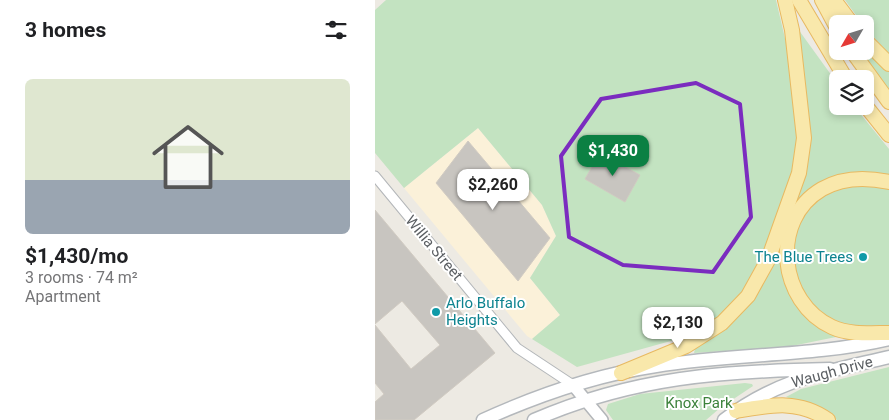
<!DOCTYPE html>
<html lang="en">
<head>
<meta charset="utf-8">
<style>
  body { margin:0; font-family:Roboto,sans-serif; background:#f6f6f6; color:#202124; height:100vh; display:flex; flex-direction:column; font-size:19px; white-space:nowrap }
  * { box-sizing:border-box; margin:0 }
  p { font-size:16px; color:#757577 }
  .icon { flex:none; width:28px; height:28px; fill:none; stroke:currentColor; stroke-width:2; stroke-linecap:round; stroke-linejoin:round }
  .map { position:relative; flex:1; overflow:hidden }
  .side { display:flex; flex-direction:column; background:#fff; width:375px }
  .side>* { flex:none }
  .needle { width:32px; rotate:231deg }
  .buttons { position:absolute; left:454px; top:15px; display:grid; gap:10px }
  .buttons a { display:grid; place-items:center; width:45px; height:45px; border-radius:8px; background:#fff; box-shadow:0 2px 8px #0003; font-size:25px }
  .price { position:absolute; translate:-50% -42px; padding:0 11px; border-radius:10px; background:#fff; color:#222; font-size:16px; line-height:32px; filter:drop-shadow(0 1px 2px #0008) }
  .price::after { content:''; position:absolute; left:50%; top:30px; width:15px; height:11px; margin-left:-8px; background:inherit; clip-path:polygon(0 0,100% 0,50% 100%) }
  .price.on { background:#0b8043; color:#fff }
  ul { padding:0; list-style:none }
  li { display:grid; align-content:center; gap:10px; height:265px; padding:0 25px }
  li span { display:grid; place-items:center; height:155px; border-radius:8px; color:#555 }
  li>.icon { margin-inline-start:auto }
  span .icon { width:90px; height:90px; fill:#fffc; stroke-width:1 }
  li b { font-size:21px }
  h2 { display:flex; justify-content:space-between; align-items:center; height:60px; padding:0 25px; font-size:21px }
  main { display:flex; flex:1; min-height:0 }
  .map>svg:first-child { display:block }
  .commercial { fill:#fbf1d9 }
  .green { fill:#c3e3c1 }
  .building { fill:#c8c5c0; stroke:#d1cbc2 }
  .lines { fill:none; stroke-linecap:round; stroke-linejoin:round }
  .minor-casing { stroke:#b3b6b9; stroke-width:11 }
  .tertiary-casing { stroke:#b3b6b9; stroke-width:14 }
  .secondary-casing { stroke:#b4b8bc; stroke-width:15 }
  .primary-casing { stroke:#e8b961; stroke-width:16 }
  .minor { stroke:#fff; stroke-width:9 }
  .tertiary { stroke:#fff; stroke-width:11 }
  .secondary { stroke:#fff; stroke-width:12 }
  .primary { stroke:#f9e8ab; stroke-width:14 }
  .marked { fill:none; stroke:#7b2cbf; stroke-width:4; stroke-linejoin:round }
  .culture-dot { fill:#0f9aa8; stroke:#fff; stroke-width:2 }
  .labels { text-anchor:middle; stroke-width:4; stroke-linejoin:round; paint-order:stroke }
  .street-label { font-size:15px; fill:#5b5f63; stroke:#fff }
  .culture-label { font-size:15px; fill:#0d838f; stroke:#fff; text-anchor:end }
  .park-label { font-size:15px; fill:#3c823b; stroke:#fff }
</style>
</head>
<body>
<main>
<section class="side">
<h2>3 homes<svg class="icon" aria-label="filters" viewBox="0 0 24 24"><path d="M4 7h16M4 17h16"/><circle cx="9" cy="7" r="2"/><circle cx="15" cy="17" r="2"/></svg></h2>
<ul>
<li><span style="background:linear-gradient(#dfe7d0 65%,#9aa5b1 0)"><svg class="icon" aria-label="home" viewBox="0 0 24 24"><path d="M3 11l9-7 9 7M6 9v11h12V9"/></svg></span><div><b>$1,430/mo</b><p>3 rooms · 74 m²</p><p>Apartment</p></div></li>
</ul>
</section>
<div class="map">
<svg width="514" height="420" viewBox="0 0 514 420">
  <rect width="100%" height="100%" fill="#edeae3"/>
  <path class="commercial" d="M103 128 167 205 181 236 155 278 185 315 157 339 152 336 29 188Z"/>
  <g class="green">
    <path d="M11 0H401L413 51 425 136 417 177 383 268 363 301 322 335 316 330 303 339 202 367 157 339 185 315 155 278 181 236 167 205 103 128 29 188 0 153V10Z"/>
    <path d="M470 0H514V54C497 36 484 20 470 0Z"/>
    <path d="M423 29 462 83V106H479L514 149V177L502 174 426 203 410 281 421 303 461 337 412 347 319 353 320 349 353 326 423 191Z"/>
    <path d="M490 49 514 71V90L488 54 486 51H490Z"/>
    <path d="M481 183 514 188V327C504 328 493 331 484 330 467 329 434 309 427 294 412 266 414 225 439 203 452 192 466 188 481 183Z"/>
    <path d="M514 367V420H462L447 410 411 397 426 389Z"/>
    <path d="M370 383 377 384 378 386 345 408 331 420H238L231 410 233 404 265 394Z"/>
  </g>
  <g class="building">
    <path d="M93 141 175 238 143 281 61 183Z"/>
    <path d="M225 153 265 175 250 202 210 179Z"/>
    <path d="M0 210 120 353 39 420H0V402L9 394 0 383V325L36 369 65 345 27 301 0 324Z"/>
  </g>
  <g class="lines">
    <defs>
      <path id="minor" d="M0 176 142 348 198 385"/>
      <path id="tertiary" d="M198 385 227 420"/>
      <g id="secondary">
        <path d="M108 420C163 395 221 375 281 366 359 353 437 357 514 339"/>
        <path d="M159 420C258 377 348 371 455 369"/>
        <path d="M349 420C402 379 451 372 514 357"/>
      </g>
      <g id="primary">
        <path d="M424 0 471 79"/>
        <path d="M447 0 462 28"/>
        <path d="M459 0 477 24"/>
        <path d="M490 40 514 64"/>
        <path d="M477 51 514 102"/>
        <path d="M490 105 514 135"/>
        <path d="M514 182C491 177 468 177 447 189 394 220 404 303 457 327 474 335 496 333 514 333"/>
        <path d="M246 373 311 346 347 323 373 296 393 260 424 173 429 138 417 30 410 0"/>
        <path d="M361 411C395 405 424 399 453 420"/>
      </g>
    </defs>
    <use href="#minor" class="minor-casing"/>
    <use href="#tertiary" class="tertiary-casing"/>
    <use href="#secondary" class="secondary-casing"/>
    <use href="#primary" class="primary-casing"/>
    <use href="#minor" class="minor"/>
    <use href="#tertiary" class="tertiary"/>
    <use href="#secondary" class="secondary"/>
    <use href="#primary" class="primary"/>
  </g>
  <path class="marked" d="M321 83 365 104 376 217 338 272 248 265 194 237 186 156 226 99Z"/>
  <g class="culture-dot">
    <circle cx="488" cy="257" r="5"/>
    <circle cx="61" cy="312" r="5"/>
  </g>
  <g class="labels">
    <g class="street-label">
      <text transform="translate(59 248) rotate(50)" y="5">Willia Street</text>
      <text transform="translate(457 372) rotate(-15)" y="5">Waugh Drive</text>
    </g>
    <g class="culture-label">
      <text x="478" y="262">The Blue Trees</text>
      <text x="71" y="308" text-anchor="start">Arlo Buffalo<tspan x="71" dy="17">Heights</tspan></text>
    </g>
    <g class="park-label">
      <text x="324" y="408">Knox Park</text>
    </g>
  </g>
</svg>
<div class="buttons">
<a><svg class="needle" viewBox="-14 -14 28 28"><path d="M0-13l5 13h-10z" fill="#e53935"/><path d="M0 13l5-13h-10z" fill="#757577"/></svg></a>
<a><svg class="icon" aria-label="layers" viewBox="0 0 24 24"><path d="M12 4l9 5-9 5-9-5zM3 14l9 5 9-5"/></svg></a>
</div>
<b class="price on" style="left:238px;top:177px">$1,430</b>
<b class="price" style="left:118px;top:211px">$2,260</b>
<b class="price" style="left:303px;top:349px">$2,130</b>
</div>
</main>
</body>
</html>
